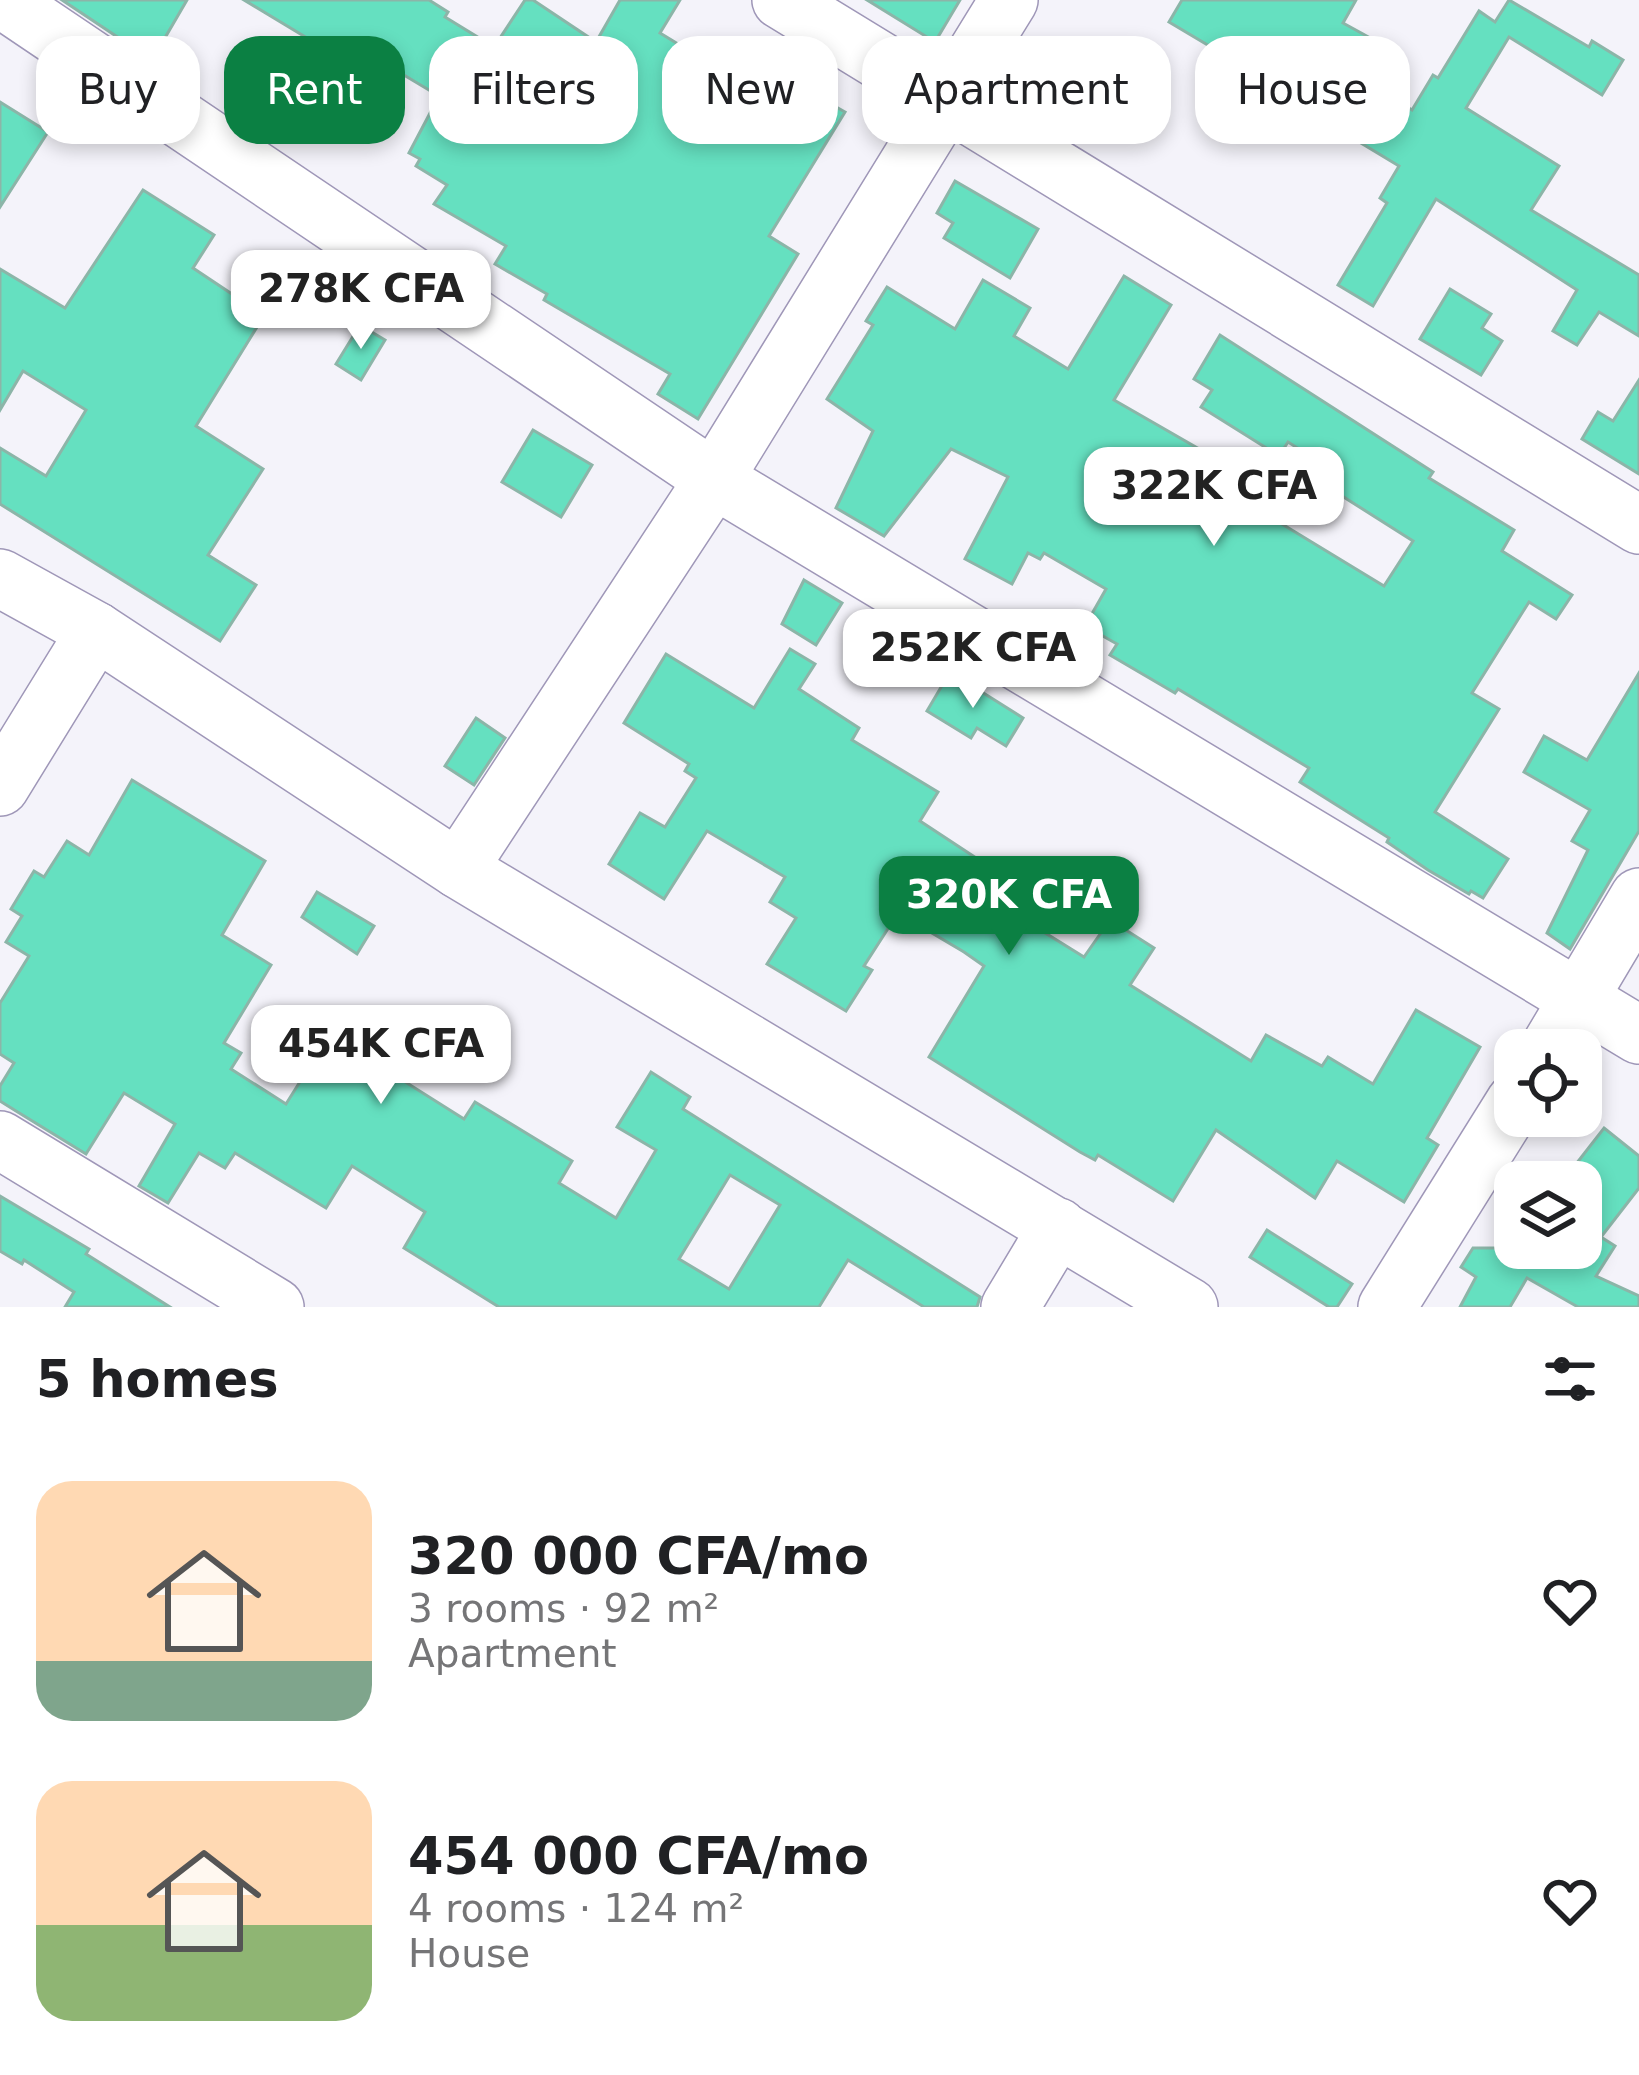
<!DOCTYPE html>
<html lang="en">
<head>
<meta charset="utf-8">
<style>
  body { margin:0; font-family:"DejaVu Sans",sans-serif; background:#f2f2f2; color:#202124; height:100vh; display:flex; flex-direction:column; font-size:45px; white-space:nowrap }
  * { box-sizing:border-box; margin:0 }
  p { font-size:39px; color:#757577 }
  .icon { flex:none; width:66px; height:66px; fill:none; stroke:currentColor; stroke-width:2; stroke-linecap:round; stroke-linejoin:round }
  .map { position:relative; height:1307px; overflow:hidden }
  .panel { display:flex; flex-direction:column; background:#fff; flex:1 }
  .panel>* { flex:none }
  .hud { position:absolute; left:36px; top:36px; width:1569px; height:108px; display:flex; gap:24px }
  .fabs { position:absolute; left:1494px; top:1029px; display:grid; gap:24px }
  .fabs a { display:grid; place-items:center; width:108px; height:108px; border-radius:24px; background:#fff; box-shadow:0 6px 18px #0003; font-size:60px }
  .price { position:absolute; translate:-50% -102px; padding:0 27px; border-radius:24px; background:#fff; color:#222; font-size:39px; line-height:78px; filter:drop-shadow(0 3px 6px #0008) }
  .price::after { content:''; position:absolute; left:50%; top:72px; width:36px; height:27px; margin-left:-18px; background:inherit; clip-path:polygon(0 0,100% 0,50% 100%) }
  .price.current { background:#0b8043; color:#fff }
  ul { padding:0; list-style:none }
  li { display:flex; align-items:center; gap:36px; height:300px; padding:0 36px }
  li span { display:grid; place-items:center; flex:none; width:336px; height:240px; border-radius:36px; color:#555 }
  li>.icon { margin-inline-start:auto }
  span .icon { width:144px; height:144px; fill:#fffc; stroke-width:1 }
  li b { font-size:51px }
  h2 { display:flex; justify-content:space-between; align-items:center; height:144px; padding:0 36px; font-size:51px }
  .pill { padding:0 42px; border-radius:36px; background:#fff; box-shadow:0 6px 18px #0003; font-size:42px; line-height:108px }
  .pill.current { background:#0b8043; color:#fff }
  .map>svg:first-child { display:block }
  .building { fill:#65e0c0; stroke:#8cb5a8; stroke-width:3; fill-rule:evenodd }
  .lines { fill:none; stroke-linecap:round; stroke-linejoin:round }
  .minor-casing { stroke:#9f97b8; stroke-width:60 }
  .minor { stroke:#fff; stroke-width:57 }
</style>
</head>
<body>
<div class="map">
<svg width="1639" height="1307" viewBox="0 0 1639 1307">
  <rect width="100%" height="100%" fill="#f4f3fa"/>
  <g class="building">
    <path d="M62 0H187L152 60Z"/>
    <path d="M244 0H429L448 12 445 17 494 47 525 0H533L596 42 620 0H680L660 33 701 58 690 77 751 115 770 85 780 91 799 60 825 76 815 95 845 112 769 236 798 254 698 419 658 394 670 374 544 300 547 294 495 264 506 246 434 204 447 185 416 166 420 159 409 153 439 96 362 50 356 60 345 53 329 76 301 59 312 41Z"/>
    <path d="M867 0H960L935 42Z"/>
    <path d="M1182 0H1356L1343 23 1374 40 1356 75 1412 110 1433 75 1438 78 1479 11 1495 22 1509 0 1589 47 1592 41 1623 60 1602 95 1509 37 1466 108 1559 166 1531 210 1639 275V336L1599 312 1577 345 1553 331 1577 290 1436 199 1373 306 1338 285 1387 203 1380 198 1399 166 1341 131 1344 126 1169 22Z"/>
    <path d="M270 85 295 101 280 126 254 111Z"/>
    <path d="M0 102 48 132 0 207Z"/>
    <path d="M955 181 1038 229 1010 278 944 238 953 223 937 213Z"/>
    <path d="M143 190 214 235 193 268 241 300 262 264 286 280 196 426 263 469 208 555 256 585 220 641 0 504V448L46 476 86 410 23 371 0 410V269L65 308Z"/>
    <path d="M1124 276 1171 305 1114 400 1201 450 1190 468 1384 586 1413 541 1331 489 1340 475 1288 442 1279 456 1201 407 1212 390 1194 379 1220 335 1433 472 1429 478 1514 530 1502 551 1572 595 1556 619 1529 602 1472 693 1499 709 1435 812 1508 859 1483 898 1471 891 1469 894 1428 870 1387 842 1389 838 1300 782 1309 768 1178 689 1175 693 1110 655 1117 644 1085 626 1106 589 1044 553 1040 559 1028 553 1012 584 965 559 1008 477 951 449 884 536 836 508 873 431 827 399 873 325 866 321 887 287 955 329 983 280 1030 308 1014 336 1068 369Z"/>
    <path d="M1450 289 1491 314 1482 328 1502 341 1481 375 1420 339Z"/>
    <path d="M360 325 385 340 361 380 336 364Z"/>
    <path d="M1639 380V474L1582 439 1598 412 1613 421Z"/>
    <path d="M533 430 592 465 561 517 502 482Z"/>
    <path d="M804 580 842 603 816 645 782 624Z"/>
    <path d="M790 649 815 664 799 689 859 728 852 740 938 792 920 821 1005 877 992 900 1084 957 1110 920 1154 948 1130 985 1251 1061 1266 1035 1322 1066 1328 1057 1373 1084 1416 1010 1480 1047 1427 1138 1438 1145 1404 1202 1337 1161 1315 1198 1216 1130 1173 1201 1098 1155 1095 1160 1080 1152 929 1057 984 966 964 952 898 913 864 966 872 970 846 1011 767 964 796 918 770 902 785 877 707 831 664 899 609 864 640 813 665 827 696 778 685 771 689 764 624 723 666 654 754 708Z"/>
    <path d="M950 672 1023 718 1006 746 977 728 971 738 927 711Z"/>
    <path d="M1639 673V831L1570 949 1547 933 1588 850 1572 841 1590 810 1524 772 1544 736 1587 760Z"/>
    <path d="M476 718 505 738 474 785 445 766Z"/>
    <path d="M132 780 265 861 222 935 271 965 224 1043 241 1053 231 1069 286 1104 325 1042 384 1078 388 1071 464 1119 475 1102 572 1161 559 1183 616 1218 656 1150 617 1127 651 1072 690 1097 683 1109 980 1297 977 1307H924L848 1260 819 1307H499L404 1248 425 1212 352 1166 326 1208 235 1153 225 1168 199 1153 168 1203 139 1186 175 1124 124 1093 86 1154 16 1111 0 1101V1086L14 1063 0 1054V1003L29 956 6 942 22 916 11 909 34 871 44 877 67 841 89 855ZM730 1175 780 1205 729 1289 679 1259Z"/>
    <path d="M317 892 374 926 357 954 302 917Z"/>
    <path d="M1604 1128 1639 1156V1188L1601 1237 1615 1246 1596 1276 1639 1296V1307H1578L1527 1278 1510 1307H1460L1476 1277 1461 1267 1473 1248H1581V1182H1562Z"/>
    <path d="M0 1196 89 1249 86 1254 170 1307H65L74 1292 24 1260 22 1264 0 1251Z"/>
    <path d="M1267 1230 1352 1284 1337 1307H1329L1250 1257Z"/>
  </g>
  <g class="lines">
    <defs>
      <g id="minor">
        <path d="M3 0 714 479 1639 1035"/>
        <path d="M781 0 1639 525"/>
        <path d="M0 578 96 631 458 869 1189 1307"/>
        <path d="M0 787 96 631"/>
        <path d="M458 869 714 479 1009 0"/>
        <path d="M1548 1050 1639 897"/>
        <path d="M0 1140 275 1307"/>
        <path d="M1010 1307 1058 1227"/>
        <path d="M1387 1307 1515 1102"/>
      </g>
    </defs>
    <use href="#minor" class="minor-casing"/>
    <use href="#minor" class="minor"/>
  </g>
</svg>
<div class="fabs">
<a><svg class="icon" aria-label="locate" viewBox="0 0 24 24"><circle cx="12" cy="12" r="6"/><path d="M12 2v4M12 18v4M2 12h4M18 12h4"/></svg></a>
<a><svg class="icon" aria-label="layers" viewBox="0 0 24 24"><path d="M12 4l9 5-9 5-9-5zM3 14l9 5 9-5"/></svg></a>
</div>
<b class="price" style="left:361px;top:352px">278K CFA</b>
<b class="price" style="left:1214px;top:549px">322K CFA</b>
<b class="price" style="left:973px;top:711px">252K CFA</b>
<b class="price current" style="left:1009px;top:958px">320K CFA</b>
<b class="price" style="left:381px;top:1107px">454K CFA</b>
<div class="hud">
<a class="pill">Buy</a>
<a class="pill current">Rent</a>
<a class="pill">Filters</a>
<a class="pill">New</a>
<a class="pill">Apartment</a>
<a class="pill">House</a>
</div>
</div>
<section class="panel">
<h2>5 homes<svg class="icon" aria-label="filters" viewBox="0 0 24 24"><path d="M4 7h16M4 17h16"/><circle cx="9" cy="7" r="2"/><circle cx="15" cy="17" r="2"/></svg></h2>
<ul>
<li><span style="background:linear-gradient(#ffd9b3 75%,#7fa58c 0)"><svg class="icon" aria-label="home" viewBox="0 0 24 24"><path d="M3 11l9-7 9 7M6 9v11h12V9"/></svg></span><div><b>320 000 CFA/mo</b><p>3 rooms · 92 m²</p><p>Apartment</p></div><svg class="icon" aria-label="heart" viewBox="0 0 24 24"><path d="M12 20l-8-8c-3-5 5-10 8-4 3-6 11-1 8 4z"/></svg></li>
<li><span style="background:linear-gradient(#ffd9b3 60%,#8fb573 0)"><svg class="icon" aria-label="home" viewBox="0 0 24 24"><path d="M3 11l9-7 9 7M6 9v11h12V9"/></svg></span><div><b>454 000 CFA/mo</b><p>4 rooms · 124 m²</p><p>House</p></div><svg class="icon" aria-label="heart" viewBox="0 0 24 24"><path d="M12 20l-8-8c-3-5 5-10 8-4 3-6 11-1 8 4z"/></svg></li>
</ul>
</section>
</body>
</html>
